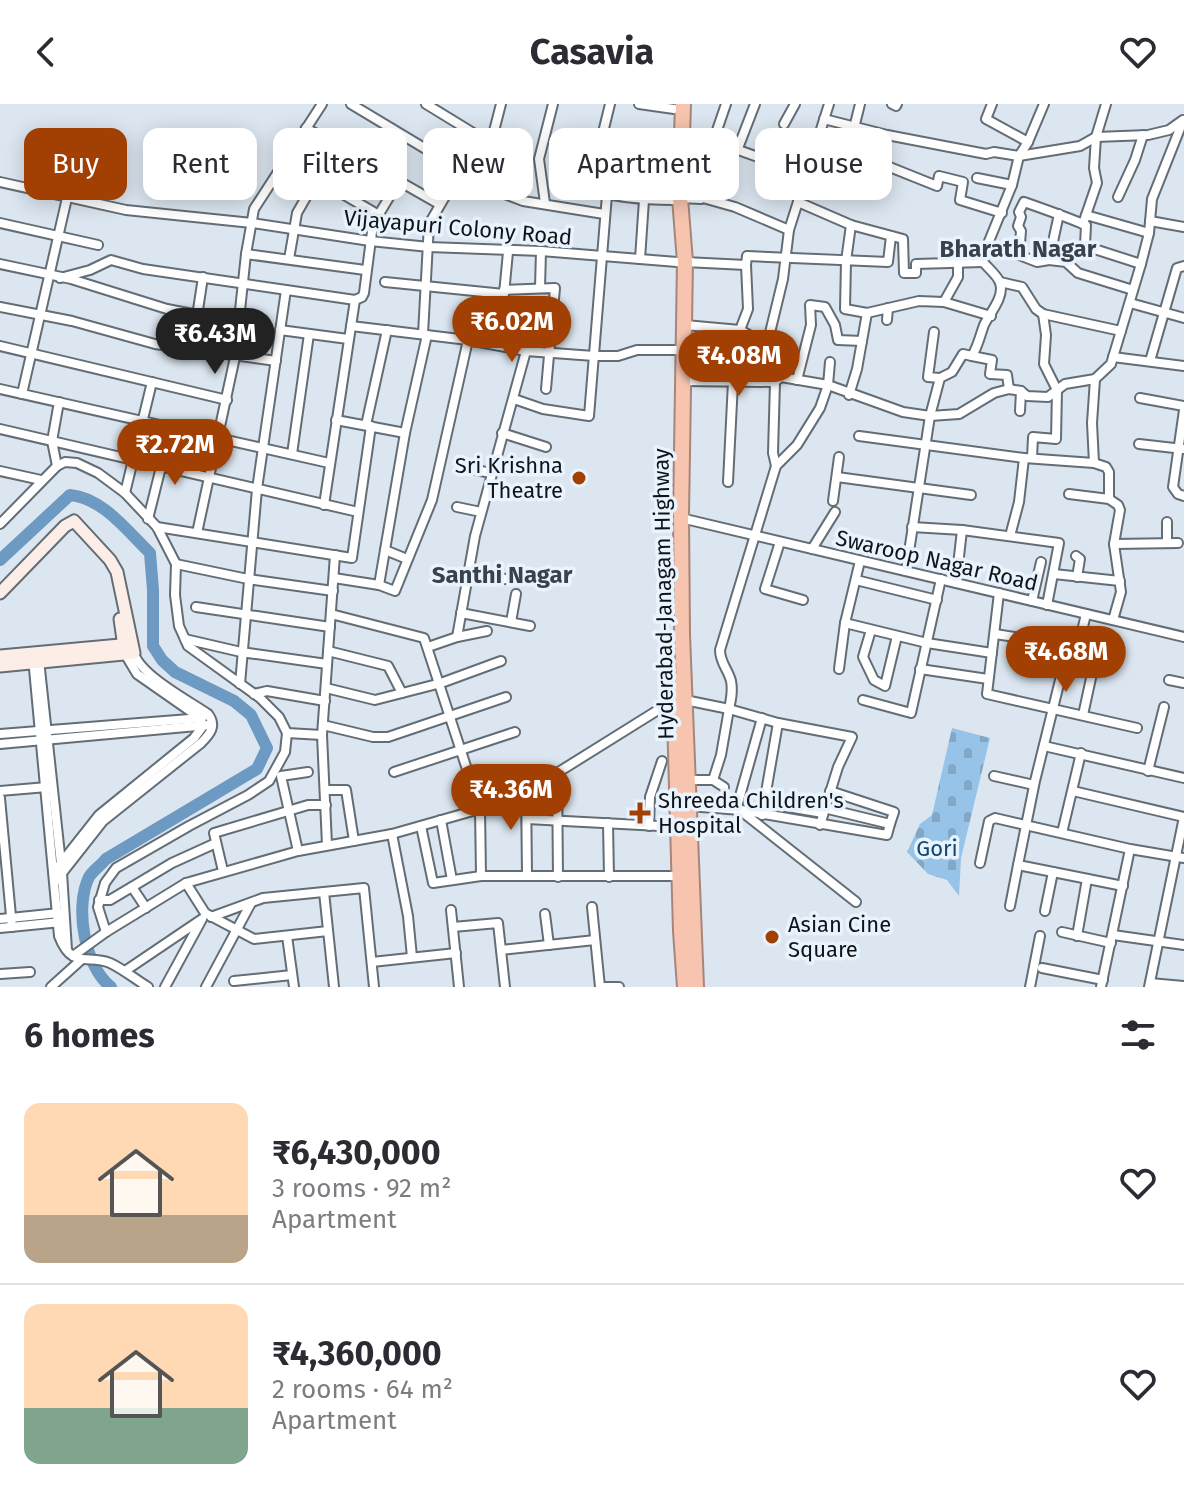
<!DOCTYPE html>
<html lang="en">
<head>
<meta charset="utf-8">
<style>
  body { margin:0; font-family:"Fira Sans",sans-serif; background:#f2f2f3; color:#2b2b33; height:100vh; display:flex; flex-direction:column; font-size:30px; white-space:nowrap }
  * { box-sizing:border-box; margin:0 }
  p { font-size:26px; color:#7c7c81 }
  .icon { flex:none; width:44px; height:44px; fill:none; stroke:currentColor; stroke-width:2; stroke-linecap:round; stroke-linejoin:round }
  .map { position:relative; height:883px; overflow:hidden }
  .drawer { display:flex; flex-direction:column; background:#fff; flex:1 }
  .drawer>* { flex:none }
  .guide { position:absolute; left:24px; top:24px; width:1136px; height:72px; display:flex; gap:16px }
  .price { position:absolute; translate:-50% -68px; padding:0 18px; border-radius:28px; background:#a23f03; color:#fff; font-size:26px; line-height:52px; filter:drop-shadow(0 2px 4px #0008) }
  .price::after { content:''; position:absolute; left:50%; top:48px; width:24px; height:18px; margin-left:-12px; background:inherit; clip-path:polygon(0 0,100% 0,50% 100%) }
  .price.on { background:#222; color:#fff }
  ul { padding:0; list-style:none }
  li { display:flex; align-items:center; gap:24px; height:200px; padding:0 24px }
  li+li { border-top:2px solid #e1e1e2 }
  li span { display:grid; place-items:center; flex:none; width:224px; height:160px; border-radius:16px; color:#555 }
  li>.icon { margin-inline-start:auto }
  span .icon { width:96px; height:96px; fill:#fffc; stroke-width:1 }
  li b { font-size:34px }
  h2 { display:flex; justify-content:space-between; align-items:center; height:96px; padding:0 24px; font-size:34px }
  .tag { padding:0 28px; border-radius:16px; background:#fff; box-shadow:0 4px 20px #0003; font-size:28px; line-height:72px }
  .tag.on { background:#a23f03; color:#fff }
  header { display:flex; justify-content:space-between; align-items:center; height:104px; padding:0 24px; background:#fff; font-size:36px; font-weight:700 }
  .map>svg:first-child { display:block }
  .cemetery { fill:url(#cemetery-stones) }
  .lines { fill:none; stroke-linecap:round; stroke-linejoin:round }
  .river { stroke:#6c9ac2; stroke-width:12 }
  .street-casing { stroke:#636d75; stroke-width:12 }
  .secondary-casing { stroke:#636d75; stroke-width:15 }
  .highway-casing { stroke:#a6867a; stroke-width:18 }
  .street { stroke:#fff; stroke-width:8 }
  .secondary { stroke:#fdede7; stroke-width:11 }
  .highway { stroke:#f7c4af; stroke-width:14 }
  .poi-dot { fill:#a23f03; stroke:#e9f3fd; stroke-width:3 }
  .labels { text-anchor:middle; stroke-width:7; stroke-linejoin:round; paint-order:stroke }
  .street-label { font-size:22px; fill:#101317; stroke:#e9f3fd }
  .poi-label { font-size:22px; fill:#101317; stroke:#e9f3fd; text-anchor:start }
  .park-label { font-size:22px; fill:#11466d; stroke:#e9f3fd }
  .neighbourhood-label { font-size:24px; font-weight:bold; fill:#39424a; stroke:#e9f3fd }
</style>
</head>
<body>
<header><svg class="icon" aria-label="back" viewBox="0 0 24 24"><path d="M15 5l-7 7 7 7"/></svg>Casavia<svg class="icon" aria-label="heart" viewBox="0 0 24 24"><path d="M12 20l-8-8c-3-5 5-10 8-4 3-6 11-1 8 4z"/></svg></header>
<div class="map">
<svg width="1184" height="883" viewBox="0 0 1184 883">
  <defs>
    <pattern id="cemetery-stones" width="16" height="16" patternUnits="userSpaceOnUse" patternTransform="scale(2)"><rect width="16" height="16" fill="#98c3e8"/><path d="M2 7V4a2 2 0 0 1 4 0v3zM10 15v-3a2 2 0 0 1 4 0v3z" fill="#82a7c6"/></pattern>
  </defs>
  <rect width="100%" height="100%" fill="#dce6f0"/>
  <path class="cemetery" d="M952 624 990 634 961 754 959 792 947 776 928 770 907 748 920 720 932 711Z"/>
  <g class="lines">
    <path class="river" d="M0 456 70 391C103 394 127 427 150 449L153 486V542L162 556 175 568 234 597 251 611 267 644 257 665 106 755C101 761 93 767 89 773 74 804 85 863 111 883"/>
    <defs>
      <g id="street">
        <path d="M351 0 494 86 523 97 604 110"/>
        <path d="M426 0 488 38"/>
        <path d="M610 0 589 85C617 94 644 96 673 96"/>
        <path d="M639 0 674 5"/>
        <path d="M892 0 896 2 897 0"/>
        <path d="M992 0 986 15 1028 38"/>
        <path d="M1106 0 1096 33 1094 64 1097 79 1086 111 1149 129"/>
        <path d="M824 15 887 31 986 50 994 48 1019 52 1080 42 1096 33 1148 31 1169 26 1183 16"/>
        <path d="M784 20 795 0"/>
        <path d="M306 24 439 100"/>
        <path d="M854 24 860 0"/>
        <path d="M716 38 772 58 775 80 800 93"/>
        <path d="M738 44 755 0"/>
        <path d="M815 47 852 54H867L937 82 939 72 963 78 960 96 1002 109"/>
        <path d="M772 58 809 68"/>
        <path d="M879 60 887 31"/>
        <path d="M467 72 494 27 501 0"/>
        <path d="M977 74 1012 81"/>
        <path d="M317 75 377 110"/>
        <path d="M0 78 126 106 252 119 370 137 429 143 541 147 677 158"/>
        <path d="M1118 93 1135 56 1143 31"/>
        <path d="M680 94 701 95 706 91 716 47 715 32 726 0"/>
        <path d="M703 94 735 103 789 126"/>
        <path d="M798 98 851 121 903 135 904 169H916V160L983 158"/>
        <path d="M545 99 539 55 553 0"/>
        <path d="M1059 110 1049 156 1037 158 1019 151 1021 127 1018 122 1021 113 1019 108 1024 98C1044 105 1064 112 1083 120L1086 111"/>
        <path d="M1150 117 1184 123"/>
        <path d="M0 119 98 141"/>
        <path d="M1083 120 1086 121 1085 142 1141 160"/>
        <path d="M851 121 846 157 845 205 867 209 919 197 944 198 991 212"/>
        <path d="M246 150 365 166"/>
        <path d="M289 155 297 109 336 41"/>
        <path d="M640 155 644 96"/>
        <path d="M1049 156 1066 158 1078 169 1133 186"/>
        <path d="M685 158 746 161 747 152 888 158 891 132"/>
        <path d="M0 160 71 175 167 205 198 211"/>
        <path d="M60 174 90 166 111 156 143 165 355 196"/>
        <path d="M385 178 504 190 508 148"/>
        <path d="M1000 178 1022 183 1036 205 1043 210 1046 231 1044 260 1057 286 1056 335 1033 333 1032 354"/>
        <path d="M540 184 541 147"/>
        <path d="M504 186 555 184 546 285"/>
        <path d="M944 198 958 173V159"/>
        <path d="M1130 199 1184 214"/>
        <path d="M0 203 72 217 155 240 276 257"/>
        <path d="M1043 210 1121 227"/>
        <path d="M887 216 888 204"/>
        <path d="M685 221 740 226 767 241 781 273 828 281 903 308 930 312 959 310 994 289 1009 285 1021 287 1027 292 1048 293 1065 280 1095 275 1111 260 1141 160 1149 129 1152 95 1183 17"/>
        <path d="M351 222 468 236 526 247 594 252H618L637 246H676"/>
        <path d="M280 226 348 235"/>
        <path d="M934 228 928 273 940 274"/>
        <path d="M423 230 429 120 460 67"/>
        <path d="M767 241 783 175 789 126 829 0"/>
        <path d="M0 242 227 296"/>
        <path d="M192 245 203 173"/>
        <path d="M972 252 992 256 990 270 1007 271 1009 285"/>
        <path d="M1113 253 1184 262"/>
        <path d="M1150 257 1177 164 1184 162"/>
        <path d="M797 276 811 221 810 201 825 203 835 221 838 236 862 237"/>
        <path d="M684 277 775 278 781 273"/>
        <path d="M775 278 773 349 776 362"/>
        <path d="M0 285 329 359"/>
        <path d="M22 290 67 94"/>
        <path d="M849 291 857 265 867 209"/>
        <path d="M1140 294 1184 302"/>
        <path d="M514 295 543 305 589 312 607 91"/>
        <path d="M1184 306 1173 383 1178 390 1184 392"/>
        <path d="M1020 307 1021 287"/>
        <path d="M336 316 405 329"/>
        <path d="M366 321 387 226"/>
        <path d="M0 325 358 408"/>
        <path d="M502 329 546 343"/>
        <path d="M859 332 1024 354 1094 359 1106 363 1109 368V395L1118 401 1120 406 1114 440 1121 488 1113 516"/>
        <path d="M1139 340 1183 345"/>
        <path d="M292 350 309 230"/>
        <path d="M1094 359 1092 319 1095 275"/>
        <path d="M57 362 52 337 59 298"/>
        <path d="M466 364 491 369"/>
        <path d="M0 367 41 376"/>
        <path d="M837 373 971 391"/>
        <path d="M728 378 733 278 740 226 748 205 746 161"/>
        <path d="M125 389 152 278"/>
        <path d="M1069 390 1109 395"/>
        <path d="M833 397 839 353"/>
        <path d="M324 401 355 196 362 193 364 189 373 120 399 77"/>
        <path d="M457 403 481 408"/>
        <path d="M681 414 1184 533"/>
        <path d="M148 415 161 363"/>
        <path d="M1167 418V439"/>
        <path d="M0 420 57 362 65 358 77 359 98 369 125 389 157 423 176 460 175 491 179 522 188 542 260 594 279 613 287 629 285 648 269 677 248 691 189 722 116 764 105 779 98 803 106 828"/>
        <path d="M157 423 352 454 371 322"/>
        <path d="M912 423 962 426 1059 439 1047 501"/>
        <path d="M197 429 235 253 246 150 254 105 322 0"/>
        <path d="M1010 432 1019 398 1024 354"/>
        <path d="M780 438 765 485 803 496"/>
        <path d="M1114 440 1178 439"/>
        <path d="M812 445 835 408"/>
        <path d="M385 446 407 455"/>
        <path d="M1076 452 1080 455 1077 473"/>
        <path d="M860 457 845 519 927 539 992 549"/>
        <path d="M176 460 248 475 333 487"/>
        <path d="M906 467 930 312 940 274 952 268 963 250 972 252C978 242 980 232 984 221 989 210 1005 193 1000 179 998 172 988 164 983 158L985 147 1012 81 1019 52 1028 38 1044 0"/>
        <path d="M469 468 505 475"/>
        <path d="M1054 470 1120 477"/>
        <path d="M334 474 379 481 395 487 432 396 468 236"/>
        <path d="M856 476 937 496"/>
        <path d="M956 479 962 426"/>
        <path d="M379 481 405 329 427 231"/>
        <path d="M999 489 987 590 1137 624"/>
        <path d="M1032 497 1041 458"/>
        <path d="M196 503 330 523"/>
        <path d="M461 509 530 522"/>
        <path d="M331 510 424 534 480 705 481 772"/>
        <path d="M511 518 516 490"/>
        <path d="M871 526 863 553 874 576 885 582 897 532"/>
        <path d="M995 530 1035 536"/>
        <path d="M457 533 487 527"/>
        <path d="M185 535 241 548 327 560"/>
        <path d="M428 543 457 533 475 432 526 247"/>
        <path d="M328 547 388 562 402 589"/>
        <path d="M1045 553 1075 557 1086 510"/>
        <path d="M33 554 59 832C72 866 88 850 110 859 123 865 135 875 148 883"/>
        <path d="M39 556 62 769 67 846"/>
        <path d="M1075 557 1090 561 1093 565 1083 611"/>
        <path d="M839 565 845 519"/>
        <path d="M920 565 988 575"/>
        <path d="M1061 572 1035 677 1018 761 1123 782"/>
        <path d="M1169 576 1184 579"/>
        <path d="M240 580 257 385 286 186"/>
        <path d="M326 584 375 596 441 579 501 557"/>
        <path d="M254 590 267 587 325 597"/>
        <path d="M685 596 729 605 721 651 713 676 724 683"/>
        <path d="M863 596 911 609 941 475"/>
        <path d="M323 621 373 633H388L506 593"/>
        <path d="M287 629 322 631"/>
        <path d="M0 630 202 614"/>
        <path d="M0 640 208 621"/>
        <path d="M1044 642 1184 674"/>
        <path d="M1148 667 1164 603"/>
        <path d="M394 668 515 628"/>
        <path d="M557 669 558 773"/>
        <path d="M994 672 1034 681"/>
        <path d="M687 676H713"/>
        <path d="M526 685 527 771"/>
        <path d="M325 686H346L354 737"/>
        <path d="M0 687 47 683"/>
        <path d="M1073 687 1184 713"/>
        <path d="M0 694 12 823"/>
        <path d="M764 699 823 709"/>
        <path d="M688 702 741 706 887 731 890 720"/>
        <path d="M824 704 890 720 894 708 830 687"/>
        <path d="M736 706 762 614"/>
        <path d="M741 707 856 798"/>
        <path d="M762 711 778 619"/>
        <path d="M527 715 678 723"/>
        <path d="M441 716 452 776"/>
        <path d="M608 719 609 773"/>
        <path d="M820 721 838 663 852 633 778 619 729 605C731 596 733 587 731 577 728 565 720 559 720 546L776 362 797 341 820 304 828 281 830 258"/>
        <path d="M421 722 433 779 481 772H679"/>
        <path d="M649 722 650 693 662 657"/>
        <path d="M1062 729 1081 649"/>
        <path d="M392 730 408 812 412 853"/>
        <path d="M327 741 322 631 335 451"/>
        <path d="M298 747 281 672 308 668"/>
        <path d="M980 759 989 717 995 714 1130 745 1184 754"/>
        <path d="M223 767 214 729 308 701H326"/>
        <path d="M54 768 99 711 194 634 203 622 200 614 137 570 125 550"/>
        <path d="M55 778 103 717 201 639C210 630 217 622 208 610 189 597 140 571 134 549"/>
        <path d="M186 779 205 809 254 835 328 827"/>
        <path d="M132 783 146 804"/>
        <path d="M324 788 334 883"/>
        <path d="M99 796H110L172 759 216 739"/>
        <path d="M1010 802 1018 761"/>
        <path d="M592 803 600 883"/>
        <path d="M451 806 459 883"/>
        <path d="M1045 807 1053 768"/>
        <path d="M545 810 549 841"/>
        <path d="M211 813 263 794 364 784 374 883"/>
        <path d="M0 815 59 809"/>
        <path d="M453 823 498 819 505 883"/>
        <path d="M0 824 61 818"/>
        <path d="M1062 828 1111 839"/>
        <path d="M1113 831 1184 841"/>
        <path d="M287 832 294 883"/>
        <path d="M1077 832 1087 775"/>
        <path d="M501 846 595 836"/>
        <path d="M73 852 106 828 186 779 298 747 392 730 480 705 557 669 674 596"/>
        <path d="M372 858 456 849"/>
        <path d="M1042 864 1103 876"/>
        <path d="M125 867 202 815"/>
        <path d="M0 870 30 868"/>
        <path d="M234 877 292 871"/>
        <path d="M1150 879 1184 882"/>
        <path d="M51 883 81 856"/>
        <path d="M165 883 201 817"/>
        <path d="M206 883 251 799"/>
        <path d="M605 883H619"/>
        <path d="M1030 883 1040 832"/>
        <path d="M1101 883 1130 745"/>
        <path d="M1149 883 1184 713"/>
      </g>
      <g id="secondary">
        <path d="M0 489 65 422 74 417 110 456 117 468 134 549 0 562"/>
        <path d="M120 515 125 550"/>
        <path d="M0 552 131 540"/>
      </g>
      <g id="highway">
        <path d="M683 0 680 94 685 158 681 411 682 531 696 883"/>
        <path d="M674 576 681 827 685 883"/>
      </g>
    </defs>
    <use href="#street" class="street-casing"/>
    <use href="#secondary" class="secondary-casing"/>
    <use href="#highway" class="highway-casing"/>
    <use href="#street" class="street"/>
    <use href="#secondary" class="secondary"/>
    <use href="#highway" class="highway"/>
  </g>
  <g class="poi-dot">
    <circle cx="579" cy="374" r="8"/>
    <path d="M636 697h8v8h8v8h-8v8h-8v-8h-8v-8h8z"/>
    <circle cx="772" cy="833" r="8"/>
  </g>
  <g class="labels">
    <g class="street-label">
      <text transform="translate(458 123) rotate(5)" y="8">Vijayapuri Colony Road</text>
      <text transform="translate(937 456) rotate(13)" y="8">Swaroop Nagar Road</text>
      <text transform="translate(663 490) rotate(-91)" y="8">Hyderabad-Janagam Highway</text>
    </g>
    <g class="poi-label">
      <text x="563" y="369" text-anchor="end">Sri Krishna<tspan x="563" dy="25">Theatre</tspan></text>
      <text x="658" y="704">Shreeda Children's<tspan x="658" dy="25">Hospital</tspan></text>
      <text x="788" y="828">Asian Cine<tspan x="788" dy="25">Square</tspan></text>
    </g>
    <g class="park-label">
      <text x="937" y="752">Gori</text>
    </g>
    <g class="neighbourhood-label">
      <text x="1018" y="153">Bharath Nagar</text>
      <text x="502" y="479">Santhi Nagar</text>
    </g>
  </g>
</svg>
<b class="price" style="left:512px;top:260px">₹6.02M</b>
<b class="price on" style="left:215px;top:272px">₹6.43M</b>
<b class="price" style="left:739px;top:294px">₹4.08M</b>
<b class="price" style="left:175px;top:383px">₹2.72M</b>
<b class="price" style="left:1066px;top:590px">₹4.68M</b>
<b class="price" style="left:511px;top:728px">₹4.36M</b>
<div class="guide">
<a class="tag on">Buy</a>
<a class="tag">Rent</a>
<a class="tag">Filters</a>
<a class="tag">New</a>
<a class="tag">Apartment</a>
<a class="tag">House</a>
</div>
</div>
<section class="drawer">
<h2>6 homes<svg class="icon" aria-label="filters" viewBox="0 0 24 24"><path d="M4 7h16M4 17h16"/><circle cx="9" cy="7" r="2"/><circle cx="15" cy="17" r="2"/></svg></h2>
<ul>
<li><span style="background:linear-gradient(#ffd9b3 70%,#b9a48a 0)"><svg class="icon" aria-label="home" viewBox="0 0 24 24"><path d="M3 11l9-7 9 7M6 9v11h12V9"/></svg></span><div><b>₹6,430,000</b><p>3 rooms · 92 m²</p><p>Apartment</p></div><svg class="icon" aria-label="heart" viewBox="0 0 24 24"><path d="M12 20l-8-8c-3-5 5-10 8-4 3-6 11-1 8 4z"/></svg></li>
<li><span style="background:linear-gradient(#ffd9b3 65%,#7fa58c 0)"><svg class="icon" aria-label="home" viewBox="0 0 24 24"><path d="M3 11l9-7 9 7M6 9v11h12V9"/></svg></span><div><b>₹4,360,000</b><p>2 rooms · 64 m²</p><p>Apartment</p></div><svg class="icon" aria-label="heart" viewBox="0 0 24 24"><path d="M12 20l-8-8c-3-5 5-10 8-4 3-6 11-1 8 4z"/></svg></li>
</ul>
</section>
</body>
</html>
